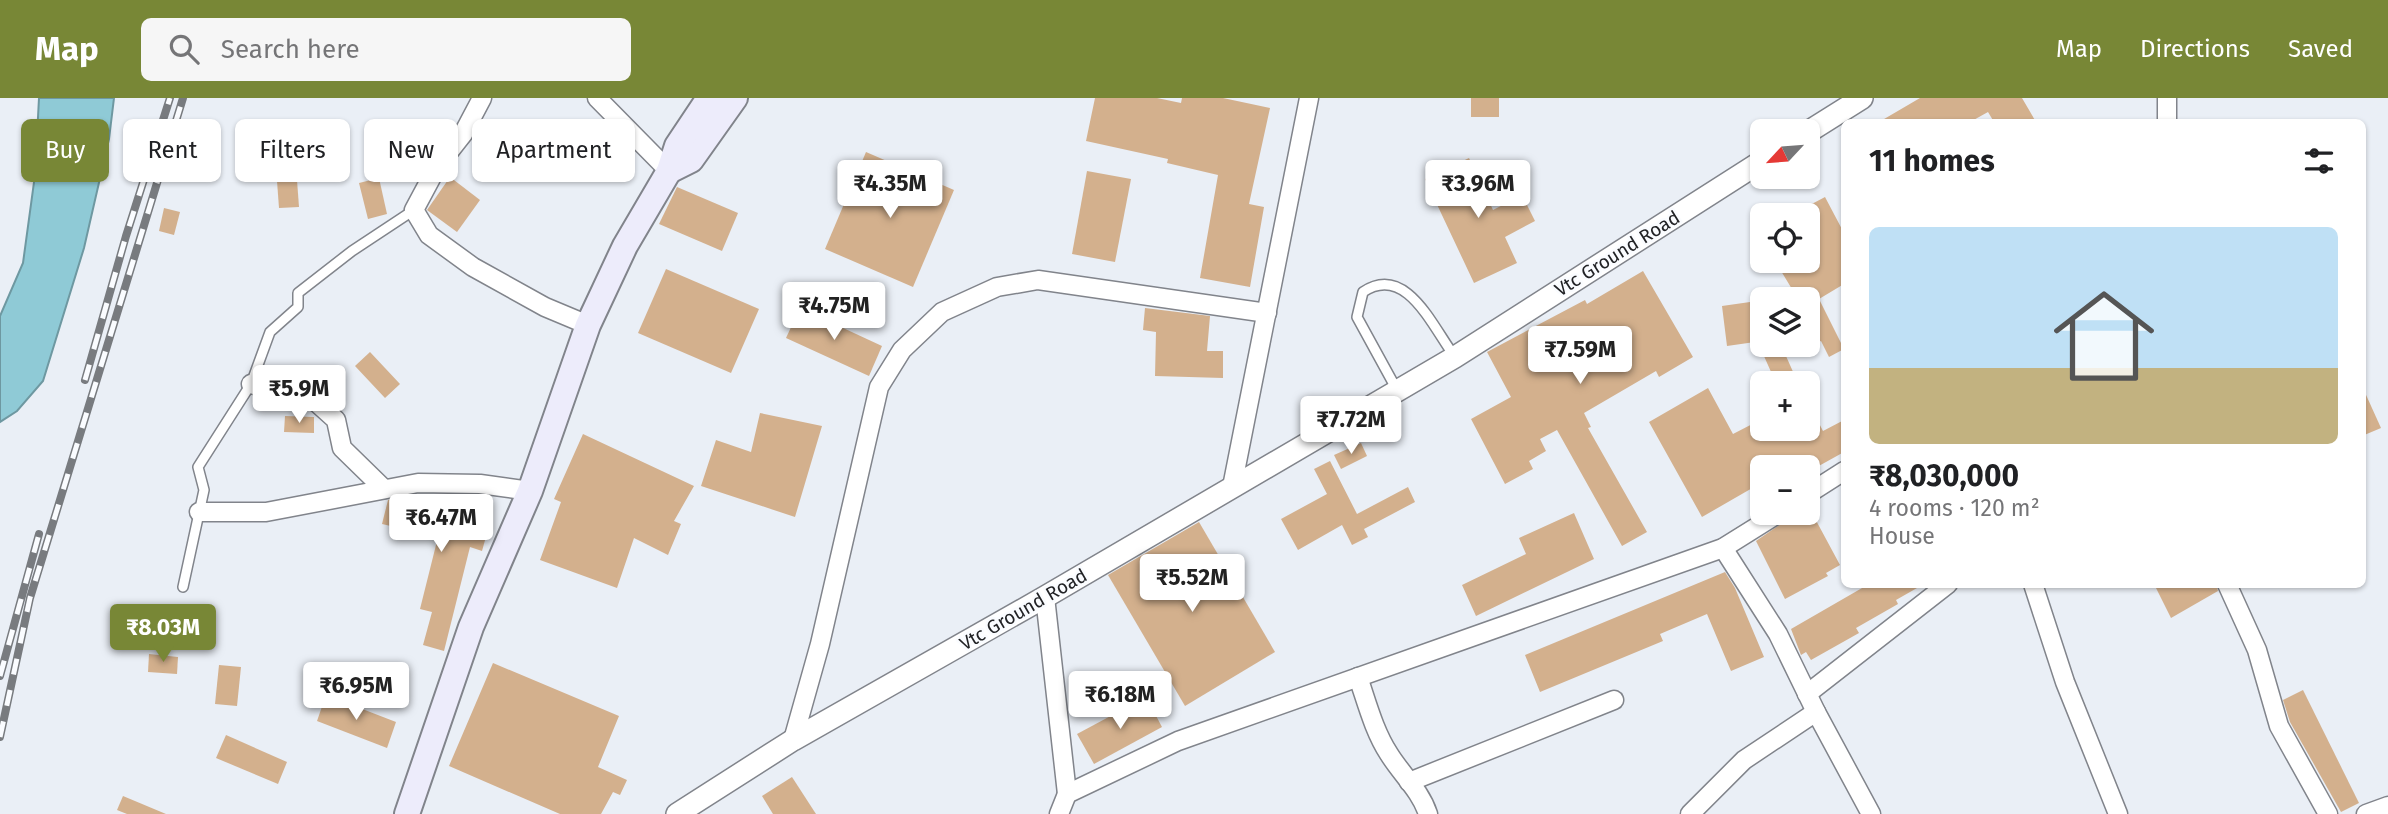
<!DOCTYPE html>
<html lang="en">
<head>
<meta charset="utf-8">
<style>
  body { margin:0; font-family:"Fira Sans",sans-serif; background:#f6f6f6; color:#202124; height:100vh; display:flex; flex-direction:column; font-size:26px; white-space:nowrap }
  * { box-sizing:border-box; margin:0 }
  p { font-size:23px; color:#757577 }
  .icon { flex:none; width:38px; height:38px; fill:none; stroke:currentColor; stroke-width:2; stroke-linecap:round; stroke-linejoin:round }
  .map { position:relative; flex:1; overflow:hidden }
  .panel { position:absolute; left:1841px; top:21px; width:525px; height:469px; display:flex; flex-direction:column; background:#fff; border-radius:10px; box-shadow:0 2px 5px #0004 }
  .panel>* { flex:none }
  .banner { position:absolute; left:21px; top:21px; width:665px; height:63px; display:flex; gap:14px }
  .needle { width:46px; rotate:244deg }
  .buttons { position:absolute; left:1750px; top:21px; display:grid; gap:14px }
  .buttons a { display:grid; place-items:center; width:70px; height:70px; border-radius:10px; background:#fff; box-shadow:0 2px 5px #0004; font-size:35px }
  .price { position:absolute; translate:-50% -60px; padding:0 16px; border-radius:7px; background:#fff; color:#222; font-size:23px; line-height:46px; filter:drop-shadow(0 2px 4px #0008) }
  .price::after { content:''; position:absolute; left:50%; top:42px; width:21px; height:16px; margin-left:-10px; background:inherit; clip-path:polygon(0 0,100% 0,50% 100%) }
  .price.selected { background:#788736; color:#fff }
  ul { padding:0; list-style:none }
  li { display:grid; align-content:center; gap:14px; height:371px; padding:0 28px }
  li+li { border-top:2px solid #e0e0e0 }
  li span { display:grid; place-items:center; height:217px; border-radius:10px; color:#555 }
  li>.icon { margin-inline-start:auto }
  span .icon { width:126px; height:126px; fill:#fffc; stroke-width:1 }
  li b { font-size:30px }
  h2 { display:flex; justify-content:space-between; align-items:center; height:84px; padding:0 28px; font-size:30px }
  .chip { padding:0 24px; border-radius:10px; background:#fff; box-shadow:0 2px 5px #0004; font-size:24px; line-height:63px }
  .chip.selected { background:#788736; color:#fff }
  header { display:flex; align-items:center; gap:42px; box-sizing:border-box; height:98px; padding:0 35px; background:#788736; color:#fff }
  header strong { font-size:33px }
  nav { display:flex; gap:38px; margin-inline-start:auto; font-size:24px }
  .search { width:490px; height:63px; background:#f6f6f6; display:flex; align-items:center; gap:18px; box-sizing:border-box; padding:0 24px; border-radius:10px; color:#757577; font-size:26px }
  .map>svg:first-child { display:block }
  .water { fill:#8fcad6; stroke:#6e98a1; stroke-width:2 }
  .building { fill:#d3b08d }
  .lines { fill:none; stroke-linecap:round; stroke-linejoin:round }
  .service-casing { stroke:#81848b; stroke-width:12 }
  .minor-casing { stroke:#81848b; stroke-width:21 }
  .tertiary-casing { stroke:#81848b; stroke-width:24 }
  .secondary-casing { stroke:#81848b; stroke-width:28 }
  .service { stroke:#fff; stroke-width:9 }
  .minor { stroke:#fff; stroke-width:18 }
  .tertiary { stroke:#fff; stroke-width:21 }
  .secondary { stroke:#edecfb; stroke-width:24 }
  .rail-casing { stroke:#787b7f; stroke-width:8 }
  .rail { stroke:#fafcff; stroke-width:5; stroke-dasharray:16; stroke-linecap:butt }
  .labels { text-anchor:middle; stroke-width:5; stroke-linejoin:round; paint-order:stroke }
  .street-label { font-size:19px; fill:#212225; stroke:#fafcff }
</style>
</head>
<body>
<header>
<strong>Map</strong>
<div class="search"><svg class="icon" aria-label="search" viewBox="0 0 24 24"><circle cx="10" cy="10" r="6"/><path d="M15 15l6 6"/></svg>Search here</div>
<nav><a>Map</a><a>Directions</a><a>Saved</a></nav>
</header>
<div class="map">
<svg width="2388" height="716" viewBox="0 0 2388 716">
  <rect width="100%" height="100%" fill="#eaeff6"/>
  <path class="water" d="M39 0H114L109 41 84 150 43 283 17 313 0 324V218L23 165 35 77Z"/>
  <g class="building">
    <path d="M1095 0H1157L1181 5 1182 0H1223L1270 10 1249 106 1264 109 1250 189 1200 180 1218 77 1167 65 1168 61 1086 43Z"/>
    <rect x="1471" y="0" width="28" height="19"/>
    <path d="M1920 0H2022L2036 24H1994L1988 14 1970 24H1879Z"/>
    <path d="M282 30 318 34 316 52 280 49Z"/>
    <path d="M866 54 954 92 913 189 825 151Z"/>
    <path d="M1469 60 1493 112 1522 97 1535 123 1505 139 1517 165 1474 185 1425 81Z"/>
    <path d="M1087 73 1131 81 1115 164 1072 156Z"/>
    <path d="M450 79 480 102 457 134 427 112Z"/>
    <path d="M379 80 387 116 368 121 359 85Z"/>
    <path d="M297 82 299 109 279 110 277 83Z"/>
    <path d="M677 89 738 115 722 153 659 126Z"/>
    <path d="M1825 99 1844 135V186L1819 201 1844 251 1829 259 1821 243 1786 258 1798 285H1776L1759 247H1808V201H1798L1775 163H1808V108Z"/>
    <path d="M164 110 180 114 174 137 159 133Z"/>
    <path d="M666 171 759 211 731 275 638 235Z"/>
    <path d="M1643 173 1693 259 1659 279 1656 273 1584 315 1591 329 1588 330 1647 434 1622 448 1557 332 1540 341 1546 353 1529 363 1533 371 1505 386 1471 321 1511 299 1487 254 1585 202 1587 206Z"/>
    <path d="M1750 204 1755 244 1727 248 1722 208Z"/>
    <path d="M800 210 882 248 869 278 786 240Z"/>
    <path d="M1145 210 1210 218 1207 253H1223V280L1155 278 1156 234 1143 232Z"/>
    <path d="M370 254 400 286 385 300 355 268Z"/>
    <path d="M2362 288 2381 330 2362 338Z"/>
    <path d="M1708 290 1733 336 1762 321V331H1808V304L1823 333 1844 322V354L1808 374V369H1752L1761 385 1702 419 1649 324Z"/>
    <path d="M760 315 822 328 795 419 701 388 716 342 751 354Z"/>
    <path d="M285 318 314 319V335L284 334Z"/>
    <path d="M583 336 694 388 674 423 681 426 668 457 634 440 617 490 540 462 561 404 554 401Z"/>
    <path d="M1361 345 1367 358 1341 371 1334 357Z"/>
    <path d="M1330 363 1357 416 1408 389 1415 404 1364 431 1368 439 1352 447 1342 427 1298 452 1281 421 1327 396 1314 371Z"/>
    <path d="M448 398 486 413 479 433 487 435 482 453 470 449 444 553 423 547 432 514 420 511 438 439 382 426 388 402 398 400 443 411Z"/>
    <path d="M1574 415 1594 461 1476 518 1462 487 1526 456 1519 440Z"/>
    <path d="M1797 415H1812L1840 467 1826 475 1828 478 1785 501 1756 443Z"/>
    <path d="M1199 424 1275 554 1185 608 1108 477Z"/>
    <path d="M1725 474 1735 490 1764 559 1731 573 1707 516 1660 536 1663 543 1540 594 1525 557Z"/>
    <path d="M1869 486H1924L1896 502 1898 506 1856 530 1859 535 1811 562 1806 554 1801 557 1791 531Z"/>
    <path d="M2154 486H2216L2218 493 2171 520Z"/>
    <path d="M149 556 178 559 177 576 148 574Z"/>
    <path d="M493 565 619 618 598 669 627 682 620 697 613 694 601 716H560L449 668Z"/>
    <path d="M219 567 241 569 237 608 215 606Z"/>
    <path d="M2303 592 2359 705 2341 714 2290 624 2283 602Z"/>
    <path d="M326 597 396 624 387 650 317 623Z"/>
    <path d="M1146 599 1162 629 1094 666 1077 636Z"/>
    <path d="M226 637 287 664 278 686 216 660Z"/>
    <path d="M792 679 816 716H773L762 698Z"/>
    <path d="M123 698 166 716H127L117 712Z"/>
  </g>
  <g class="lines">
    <defs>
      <g id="service">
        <path d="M1397 292 1357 219 1363 194C1406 165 1432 228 1455 259"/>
        <path d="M183 489 204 392 198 369 251 286 270 234 298 209V195L352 153 414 112"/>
      </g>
      <g id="minor">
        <path d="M482 0 463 36 437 69 414 112 429 137 473 169 545 209 588 227"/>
        <path d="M597 0 669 73"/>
        <path d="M2167 24V0"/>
        <path d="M251 286 316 304 336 322 342 350 384 391"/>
        <path d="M1232 389 1309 0"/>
        <path d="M1808 396 1844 373"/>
        <path d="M199 414H266L418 385 480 386 530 393"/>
        <path d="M1723 450 1778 536 1816 614"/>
        <path d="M2033 486 2065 584 2118 716"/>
        <path d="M2227 486 2257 552 2279 628 2328 716"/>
        <path d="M1045 499 1067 696"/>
        <path d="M1358 579C1367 605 1374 633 1389 656 1402 677 1420 692 1428 716"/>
        <path d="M1807 596 1948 486"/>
        <path d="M793 642 820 546 879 289 902 252 942 214 997 189 1038 182 1267 215"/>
        <path d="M1409 684 1614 602"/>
        <path d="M1059 716 1067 696 1178 643 1723 450 1779 415"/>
        <path d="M1690 716 1744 662 1816 614 1871 716"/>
        <path d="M2366 716 2388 708"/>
      </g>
      <g id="tertiary">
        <path d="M1808 34 1862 0"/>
        <path d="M677 716 793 642 1045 499 1455 259 1762 63"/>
      </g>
      <g id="secondary">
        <path d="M669 73 691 62 735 0"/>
        <path d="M407 716 471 529 530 393 588 227 625 148 669 73 677 48 709 0"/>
      </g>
    </defs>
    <use href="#service" class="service-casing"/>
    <use href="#minor" class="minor-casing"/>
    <use href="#tertiary" class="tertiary-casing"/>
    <use href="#secondary" class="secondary-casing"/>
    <use href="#service" class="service"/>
    <use href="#minor" class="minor"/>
    <use href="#tertiary" class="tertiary"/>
    <use href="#secondary" class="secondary"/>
    <defs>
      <g id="rail">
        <path d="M85 282 126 138 170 0"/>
        <path d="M0 578 39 436"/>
        <path d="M0 639 30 500 183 0"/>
      </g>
    </defs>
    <use href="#rail" class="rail-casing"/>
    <use href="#rail" class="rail"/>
  </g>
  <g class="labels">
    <g class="street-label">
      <text transform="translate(1617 155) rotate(-32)" y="7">Vtc Ground Road</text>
      <text transform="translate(1023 511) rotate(-30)" y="7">Vtc Ground Road</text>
    </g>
  </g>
</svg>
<div class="buttons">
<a><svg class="needle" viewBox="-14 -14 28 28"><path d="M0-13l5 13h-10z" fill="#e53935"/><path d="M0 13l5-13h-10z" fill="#757577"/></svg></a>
<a><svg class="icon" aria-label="locate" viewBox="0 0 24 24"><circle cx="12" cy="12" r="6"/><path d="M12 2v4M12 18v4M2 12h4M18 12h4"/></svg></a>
<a><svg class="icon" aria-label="layers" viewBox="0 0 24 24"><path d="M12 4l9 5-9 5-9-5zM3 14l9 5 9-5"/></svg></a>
<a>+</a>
<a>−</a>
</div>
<b class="price" style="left:890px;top:122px">₹4.35M</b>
<b class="price" style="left:1478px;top:122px">₹3.96M</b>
<b class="price" style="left:834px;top:244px">₹4.75M</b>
<b class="price" style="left:1580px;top:288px">₹7.59M</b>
<b class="price" style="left:299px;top:327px">₹5.9M</b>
<b class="price" style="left:1351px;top:358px">₹7.72M</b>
<b class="price" style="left:441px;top:456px">₹6.47M</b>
<b class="price" style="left:1192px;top:516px">₹5.52M</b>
<b class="price selected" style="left:163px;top:566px">₹8.03M</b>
<b class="price" style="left:356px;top:624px">₹6.95M</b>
<b class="price" style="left:1120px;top:633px">₹6.18M</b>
<div class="banner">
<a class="chip selected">Buy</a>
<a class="chip">Rent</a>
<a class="chip">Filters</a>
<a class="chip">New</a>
<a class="chip">Apartment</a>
</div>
<section class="panel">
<h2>11 homes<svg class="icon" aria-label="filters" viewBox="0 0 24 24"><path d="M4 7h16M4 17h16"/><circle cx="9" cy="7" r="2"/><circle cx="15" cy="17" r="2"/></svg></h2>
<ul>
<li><span style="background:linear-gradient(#bfe0f5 65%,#c2b280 0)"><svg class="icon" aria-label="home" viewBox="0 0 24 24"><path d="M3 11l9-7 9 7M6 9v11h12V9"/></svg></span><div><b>₹8,030,000</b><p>4 rooms · 120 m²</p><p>House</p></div></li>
</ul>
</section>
</div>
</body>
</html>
